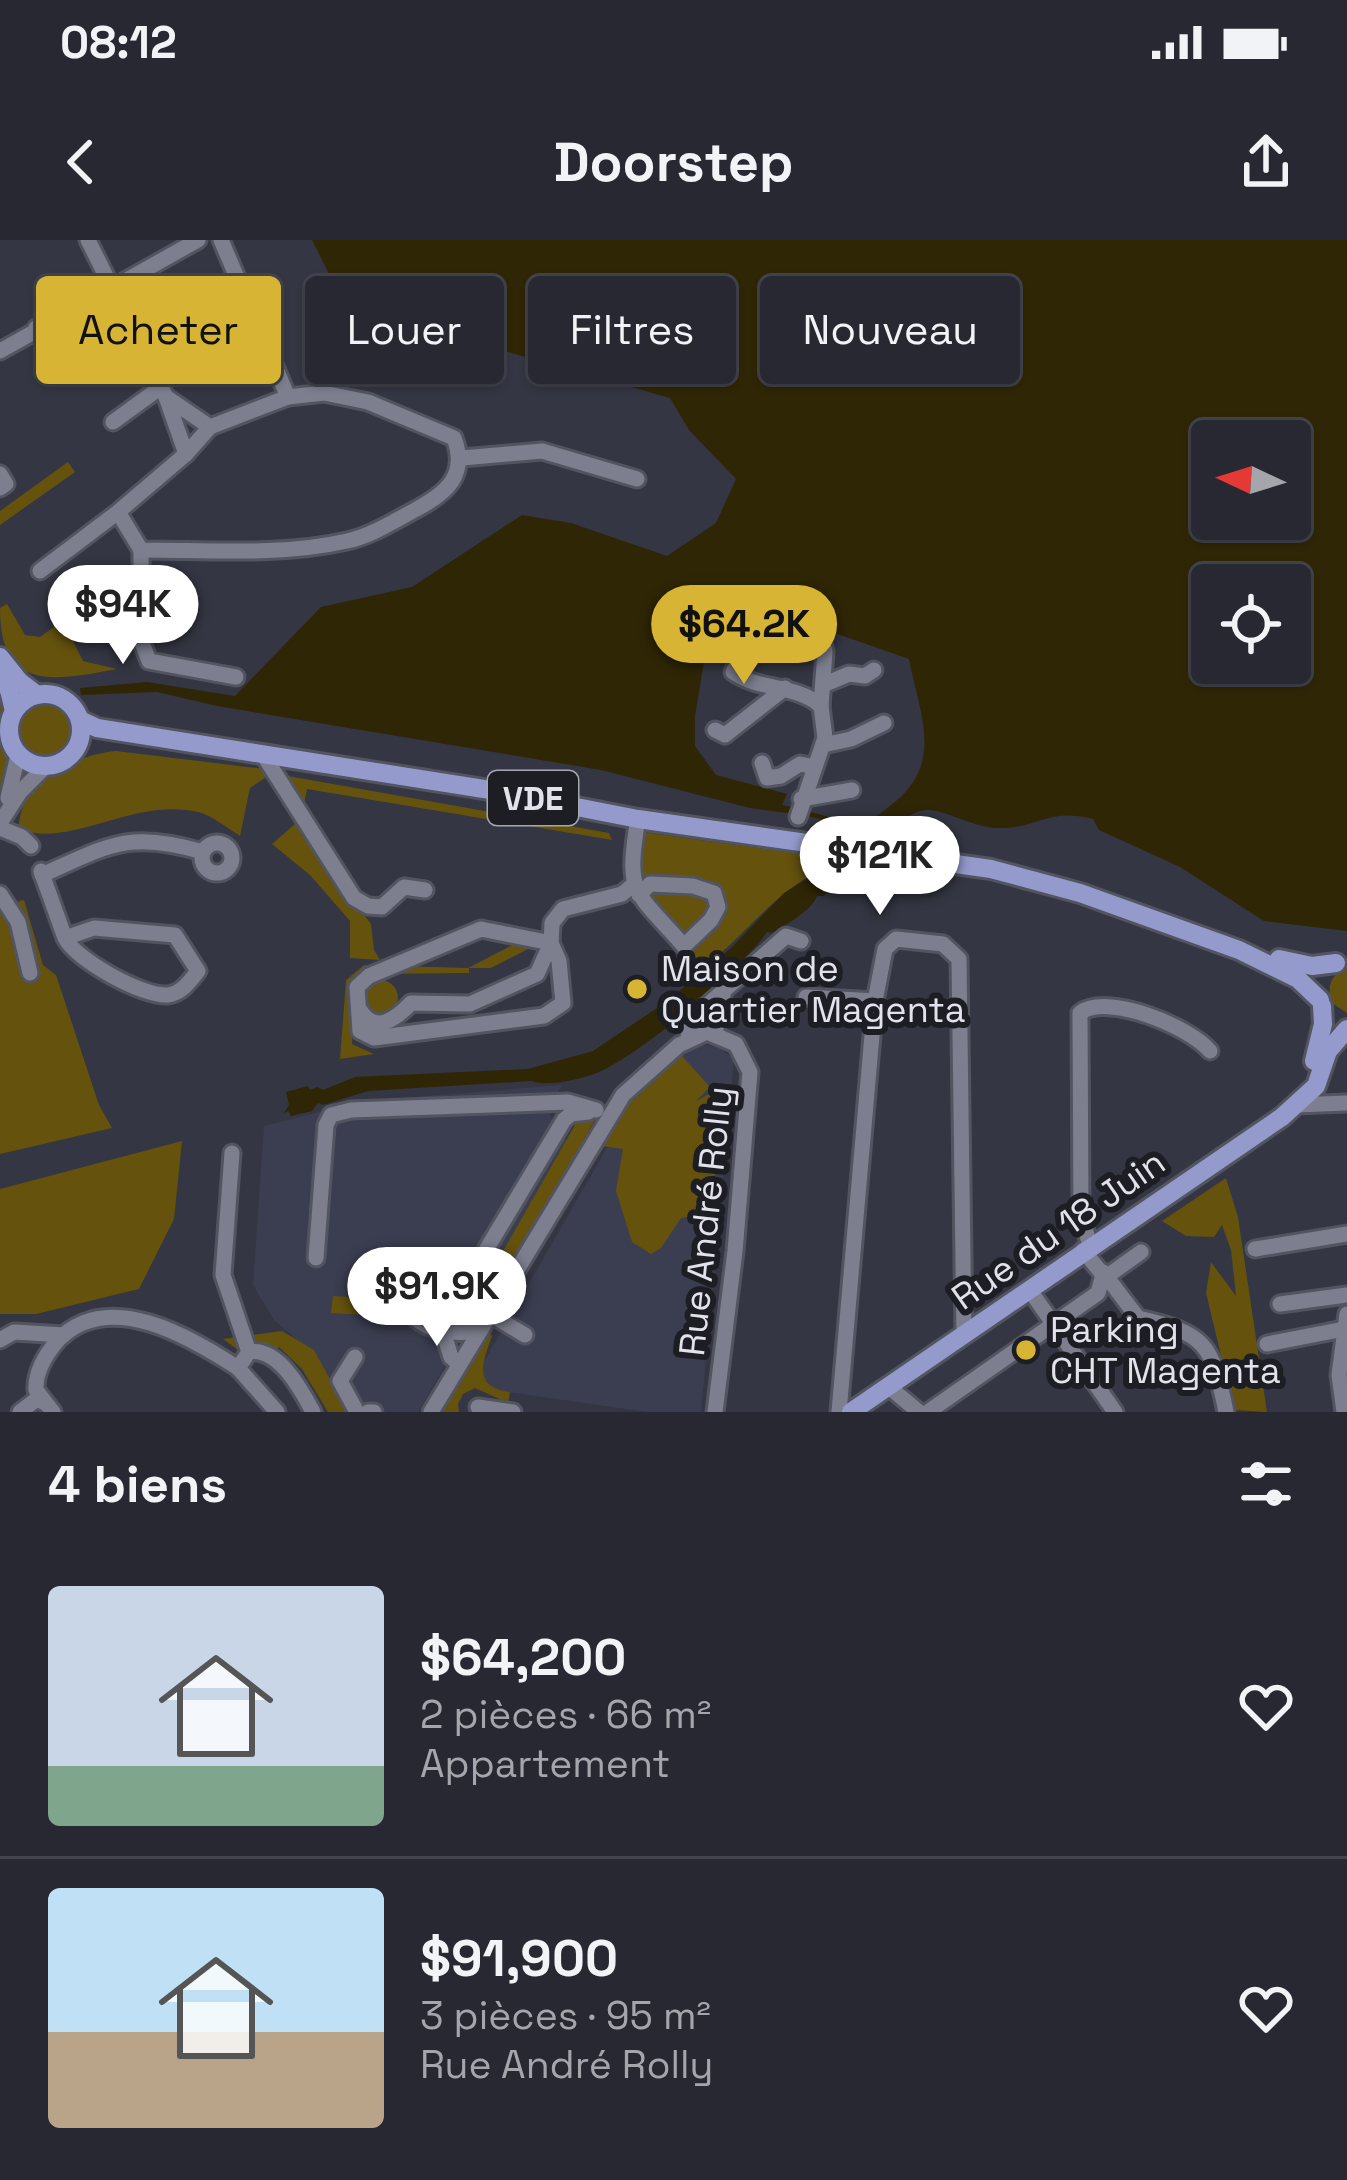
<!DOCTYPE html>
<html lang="fr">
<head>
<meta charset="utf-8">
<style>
  body { margin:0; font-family:"Space Grotesk",sans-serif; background:#2f303a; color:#f1f3f6; height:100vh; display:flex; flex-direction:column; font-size:45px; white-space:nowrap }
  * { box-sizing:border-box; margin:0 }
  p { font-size:39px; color:#a4a6ac }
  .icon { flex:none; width:66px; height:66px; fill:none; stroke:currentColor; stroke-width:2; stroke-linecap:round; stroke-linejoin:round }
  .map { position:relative; height:1172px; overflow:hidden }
  .side { display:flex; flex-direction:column; background:#272832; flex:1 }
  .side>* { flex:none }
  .top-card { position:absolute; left:36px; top:36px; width:1275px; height:108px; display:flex; gap:24px }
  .needle { width:78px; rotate:274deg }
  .controls { position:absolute; left:1191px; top:180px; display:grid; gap:24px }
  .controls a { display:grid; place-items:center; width:120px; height:120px; border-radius:12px; background:#272832; box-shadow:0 3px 9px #0004,0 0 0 3px #43444d; font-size:60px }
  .price { position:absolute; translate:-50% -102px; padding:0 27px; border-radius:42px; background:#fff; color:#222; font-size:39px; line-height:78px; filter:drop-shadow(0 3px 6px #0008) }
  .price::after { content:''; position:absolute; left:50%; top:72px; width:36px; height:27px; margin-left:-18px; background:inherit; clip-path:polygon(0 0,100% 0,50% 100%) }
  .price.active { background:#d7b434; color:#111 }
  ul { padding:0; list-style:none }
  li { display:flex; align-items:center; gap:36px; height:300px; padding:0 48px }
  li+li { border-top:3px solid #43444d }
  li span { display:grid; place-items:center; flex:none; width:336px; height:240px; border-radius:12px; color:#555 }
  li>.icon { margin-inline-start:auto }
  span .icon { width:144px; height:144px; fill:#fffc; stroke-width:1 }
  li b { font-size:51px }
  h2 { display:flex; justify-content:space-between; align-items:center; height:144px; padding:0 48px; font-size:51px }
  .tag { padding:0 42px; border-radius:12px; background:#272832; box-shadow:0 3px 9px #0004,0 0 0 3px #43444d; font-size:42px; line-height:108px }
  .tag.active { background:#d7b434; color:#111 }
  .status { display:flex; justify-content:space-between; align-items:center; height:84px; padding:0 60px; background:#272832; direction:ltr }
  .status svg { height:33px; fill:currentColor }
  header { display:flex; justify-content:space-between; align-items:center; height:156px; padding:0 48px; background:#272832; font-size:54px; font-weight:600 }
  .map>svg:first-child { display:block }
  .built { fill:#3b3e51 }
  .green { fill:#64520d }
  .water { fill:#2f2606; fill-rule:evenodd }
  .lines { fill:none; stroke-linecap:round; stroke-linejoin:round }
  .minor-casing { stroke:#52545f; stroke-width:21 }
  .major-casing { stroke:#52545f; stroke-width:24 }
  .minor { stroke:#7d7f8f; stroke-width:15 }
  .major { stroke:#949bcc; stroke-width:18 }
  .poi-dot { fill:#d7b434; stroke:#1d1e24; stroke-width:4.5 }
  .labels { text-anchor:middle; stroke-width:12; stroke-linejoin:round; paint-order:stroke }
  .shield { fill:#1d1e24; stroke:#a6a7af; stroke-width:3 }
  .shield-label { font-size:33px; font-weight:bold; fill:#e1e2eb }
  .poi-label { font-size:36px; fill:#e1e2eb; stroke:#1d1e24; text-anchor:start }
  .street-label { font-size:36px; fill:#e1e2eb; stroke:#1d1e24 }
</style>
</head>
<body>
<div class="status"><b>08:12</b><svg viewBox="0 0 49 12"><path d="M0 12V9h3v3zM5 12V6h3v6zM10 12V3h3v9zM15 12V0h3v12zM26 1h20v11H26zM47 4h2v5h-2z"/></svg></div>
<header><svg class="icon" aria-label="back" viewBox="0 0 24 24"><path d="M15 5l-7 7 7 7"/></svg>Doorstep<svg class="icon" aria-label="share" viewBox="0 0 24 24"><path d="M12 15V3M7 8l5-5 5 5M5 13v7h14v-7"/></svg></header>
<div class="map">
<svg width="1347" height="1172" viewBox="0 0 1347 1172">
  <rect width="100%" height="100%" fill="#343643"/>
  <g class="built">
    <path d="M707 805 722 809 734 820 701 1172H647L494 1150 483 1139 481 1127 608 906 596 905 627 862 691 807Z"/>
    <path d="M562 845 551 864 550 876 566 899 568 916 418 1172H346L313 1114 274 1080 253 1045 264 886 363 861Z"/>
  </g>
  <g class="green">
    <path d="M68 222 75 232 0 285V271Z"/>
    <path d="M130 332V363L71 397 83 421 117 429C53 441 0 452 0 368L7 364 25 395 40 397Z"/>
    <path d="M0 446C9 468 3 475 7 495 11 523 12 539 0 565Z"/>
    <circle cx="45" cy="490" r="26"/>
    <path d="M116 511 265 529V538L250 548 240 596C227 588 213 576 198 572 133 557 71 609 19 589 17 543 77 514 116 511Z"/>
    <path d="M288 536 609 593 612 600 307 549 303 569 284 537Z"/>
    <path d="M295 584 371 684 374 710 380 720 350 718V681L310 635 272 604Z"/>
    <path d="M642 592 832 618C817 633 799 641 784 654 755 677 733 706 703 727L650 662V641L639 637Z"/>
    <path d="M24 660 43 725 56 735 99 865 112 888 0 914V666Z"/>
    <path d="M530 696 528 709 491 728H469V733L367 734 355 744 352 804 374 814 340 819 346 740 364 725 468 728Z"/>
    <path d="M1347 728V773L1332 763C1326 747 1331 734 1347 728Z"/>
    <circle cx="380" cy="758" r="18"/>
    <path d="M682 816 710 847 695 862 711 853 719 861 718 920 706 974 681 978 661 1008 651 1014 632 1002 616 951 623 909 596 905 627 862Z"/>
    <path d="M596 878 507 1036 497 1039 493 1029 576 883Z"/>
    <path d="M182 901 174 979 139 1049 36 1074H0V949Z"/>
    <path d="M1226 938 1238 977 1267 1172 1234 1170 1206 1053 1211 1022 1236 1056 1231 1010 1222 985 1214 997 1186 996 1162 981Z"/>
    <path d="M333 1056 368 1058 366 1075 331 1073Z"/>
    <path d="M487 1090 492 1096C482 1124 473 1147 510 1152L508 1163 475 1148 463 1154 458 1164 459 1172H438Z"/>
    <path d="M282 1091 314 1110 348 1172H328L302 1129 279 1107 273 1113 258 1105 244 1108 236 1122 232 1119 238 1110 223 1099Z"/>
  </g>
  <path class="water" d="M312 0H1347V691L1264 681 1180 627 1099 590 1093 579C1048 568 1041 587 1003 588 976 589 956 574 931 570 902 566 844 634 824 656H817C812 670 786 685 772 693L767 692C744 728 634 820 594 834 577 840 547 847 531 841L368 851 323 865 318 863 312 871 291 876 289 871 284 873 289 865 286 852 308 846 310 850 317 847 323 850 355 837 528 829 593 811 666 762 731 708 784 653 818 632 860 587 802 575 803 570C820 574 841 582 858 582 870 582 883 572 891 565 945 524 920 476 909 419L740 360 709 392 695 476V506L716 535 787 554 782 565 797 568 794 574 750 568 601 530 217 466 157 452 81 455 80 448 147 442 235 456 321 367 412 347 522 275 571 283 667 316 716 283 736 239 689 190 670 158 434 91 333 42ZM1212 201H1290V279H1212ZM1212 345H1290V423H1212Z"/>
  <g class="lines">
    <defs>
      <g id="minor">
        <path d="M88 0 166 157 186 214"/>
        <path d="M221 0 288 157"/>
        <path d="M36 88 61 136"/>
        <path d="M0 111 198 0"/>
        <path d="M166 157 210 187"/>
        <path d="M113 182 161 147"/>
        <path d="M462 218 542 211 637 239"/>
        <path d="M0 234 6 244 0 248"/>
        <path d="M141 310V400L149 421 236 437"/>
        <path d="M40 331 118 272 186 214 210 187 288 157 324 153 368 162 454 198C468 235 447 253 415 270 394 281 371 296 347 301 281 316 209 310 141 310L118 272"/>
        <path d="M791 394 821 395 825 412 821 466 825 498 798 577"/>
        <path d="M737 409 740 419 733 432C759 451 796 444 821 466"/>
        <path d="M823 445 849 434 865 436 874 430"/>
        <path d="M715 490 725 495 785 448"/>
        <path d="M823 505 851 499 884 483"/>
        <path d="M264 516 354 658 368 666 382 667 404 647 425 650"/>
        <path d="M762 523 767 538 781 536 800 524 815 527"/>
        <path d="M8 558 18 515"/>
        <path d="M801 559 852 550"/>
        <path d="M638 579C625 656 635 650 684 706L711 680 718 667 714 653 693 646 650 644 639 655"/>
        <path d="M0 583 20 552 45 527"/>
        <path d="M0 588 22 597 31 606"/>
        <circle cx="217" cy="618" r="15"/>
        <path d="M41 631 65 698C76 720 143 757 168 755 182 753 190 741 198 731L175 695 94 688 65 698"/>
        <path d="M42 635C109 605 129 590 203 612"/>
        <path d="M0 654 18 682 30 733"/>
        <path d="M481 689 551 703 559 721 563 763 544 776 374 798 360 791 357 747 369 736Z"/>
        <path d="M806 757 875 761"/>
        <path d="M360 770C375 795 396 779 411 763L470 764 537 734 551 703 552 683 563 669 622 654 633 645"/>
        <path d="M715 794 724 750"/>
        <path d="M689 798 687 783 786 696 801 701"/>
        <path d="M1296 865 1347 863"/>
        <path d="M232 913 223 1035 249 1112"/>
        <path d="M1090 1006 1081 974 1080 773C1107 752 1190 787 1210 811"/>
        <path d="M1255 1009 1347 994"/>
        <path d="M316 1018 326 885 331 875 351 870 568 862 596 870"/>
        <path d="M1103 1032 1138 1078C1206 1093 1212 1104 1226 1172"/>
        <path d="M1106 1037 1141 1012"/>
        <path d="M1029 1049 1115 1172"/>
        <path d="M1280 1064 1347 1055"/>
        <path d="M488 1073 481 1023 486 1010 564 880 571 874 588 872"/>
        <path d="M488 1073 525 1095"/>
        <path d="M415 1078C429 1091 457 1095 477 1091"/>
        <path d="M442 1088 451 1117 458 1123"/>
        <path d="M0 1100 14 1092 64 1095"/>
        <path d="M1267 1104 1344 1089"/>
        <path d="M355 1117 340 1141 357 1172"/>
        <path d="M889 1147 919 1172"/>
        <path d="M478 1167 513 1172"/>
        <path d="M20 1172 37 1159 45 1163"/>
        <path d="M53 1172 36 1150C35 1132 46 1114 58 1100 109 1048 190 1097 238 1128"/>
        <path d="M277 1172 238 1128 249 1112C278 1107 301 1149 313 1172"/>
        <path d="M368 1172H374"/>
        <path d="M431 1172 623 855 679 805 707 792 736 804 750 832 735 1011 715 1172"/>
        <path d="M839 1172 875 761 885 709 896 699 943 704 959 719 964 1095"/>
        <path d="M928 1172 1098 1053 1103 1035 1083 1010"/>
        <path d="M1344 1172 1339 1135 1347 1074"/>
      </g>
      <g id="major">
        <path d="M0 417 20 442 37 455"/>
        <path d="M0 438 9 450 14 471"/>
        <circle cx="45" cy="490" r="36"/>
        <path d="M80 480 97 488 484 549 638 579 991 629 1080 653 1239 710 1298 739 1320 760"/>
        <path d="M1279 719 1312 726 1336 723"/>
        <path d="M1314 821 1323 784 1322 766"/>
        <path d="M851 1172 1282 877 1316 846 1328 811 1347 789"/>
      </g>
    </defs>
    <use href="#minor" class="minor-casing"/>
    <use href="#major" class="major-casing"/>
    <use href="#minor" class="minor"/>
    <use href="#major" class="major"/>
  </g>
  <g class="poi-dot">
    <circle cx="637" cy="749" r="12"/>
    <circle cx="1026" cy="1110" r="12"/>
  </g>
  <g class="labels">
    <rect class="shield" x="488" y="531" width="90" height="54" rx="9"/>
    <g class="shield-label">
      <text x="533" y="570">VDE</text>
    </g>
    <g class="poi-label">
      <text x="661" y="741">Maison de<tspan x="661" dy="41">Quartier Magenta</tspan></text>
      <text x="1050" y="1102">Parking<tspan x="1050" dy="41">CHT Magenta</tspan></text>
    </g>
    <g class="street-label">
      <text transform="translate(705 981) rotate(-84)" y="13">Rue André Rolly</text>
      <text transform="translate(1058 989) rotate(-35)" y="13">Rue du 18 Juin</text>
    </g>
  </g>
</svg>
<div class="controls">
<a><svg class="needle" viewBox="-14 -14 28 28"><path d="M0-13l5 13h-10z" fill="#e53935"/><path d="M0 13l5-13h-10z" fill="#a4a6ac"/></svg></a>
<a><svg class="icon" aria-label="locate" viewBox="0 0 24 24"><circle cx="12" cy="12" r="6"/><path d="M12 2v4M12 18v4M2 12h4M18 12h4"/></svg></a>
</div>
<b class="price" style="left:123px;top:427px">$94K</b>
<b class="price active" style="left:744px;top:447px">$64.2K</b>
<b class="price" style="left:880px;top:678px">$121K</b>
<b class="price" style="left:437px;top:1109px">$91.9K</b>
<div class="top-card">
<a class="tag active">Acheter</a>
<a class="tag">Louer</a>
<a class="tag">Filtres</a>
<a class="tag">Nouveau</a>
</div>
</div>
<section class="side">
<h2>4 biens<svg class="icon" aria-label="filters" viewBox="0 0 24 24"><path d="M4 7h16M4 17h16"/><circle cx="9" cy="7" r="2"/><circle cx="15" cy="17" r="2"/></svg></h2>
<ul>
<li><span style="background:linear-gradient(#c9d6e8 75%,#7fa58c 0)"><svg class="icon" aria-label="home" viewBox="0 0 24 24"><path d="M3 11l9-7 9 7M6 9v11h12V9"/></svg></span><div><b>$64,200</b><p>2 pièces · 66 m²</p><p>Appartement</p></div><svg class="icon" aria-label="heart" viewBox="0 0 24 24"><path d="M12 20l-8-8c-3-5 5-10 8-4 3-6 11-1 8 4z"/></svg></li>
<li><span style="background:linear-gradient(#bfe0f5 60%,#b9a48a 0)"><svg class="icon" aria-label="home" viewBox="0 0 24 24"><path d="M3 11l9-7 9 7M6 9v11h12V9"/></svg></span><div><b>$91,900</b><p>3 pièces · 95 m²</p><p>Rue André Rolly</p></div><svg class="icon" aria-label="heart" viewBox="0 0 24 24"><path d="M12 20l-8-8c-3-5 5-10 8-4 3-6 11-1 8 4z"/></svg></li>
</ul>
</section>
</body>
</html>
